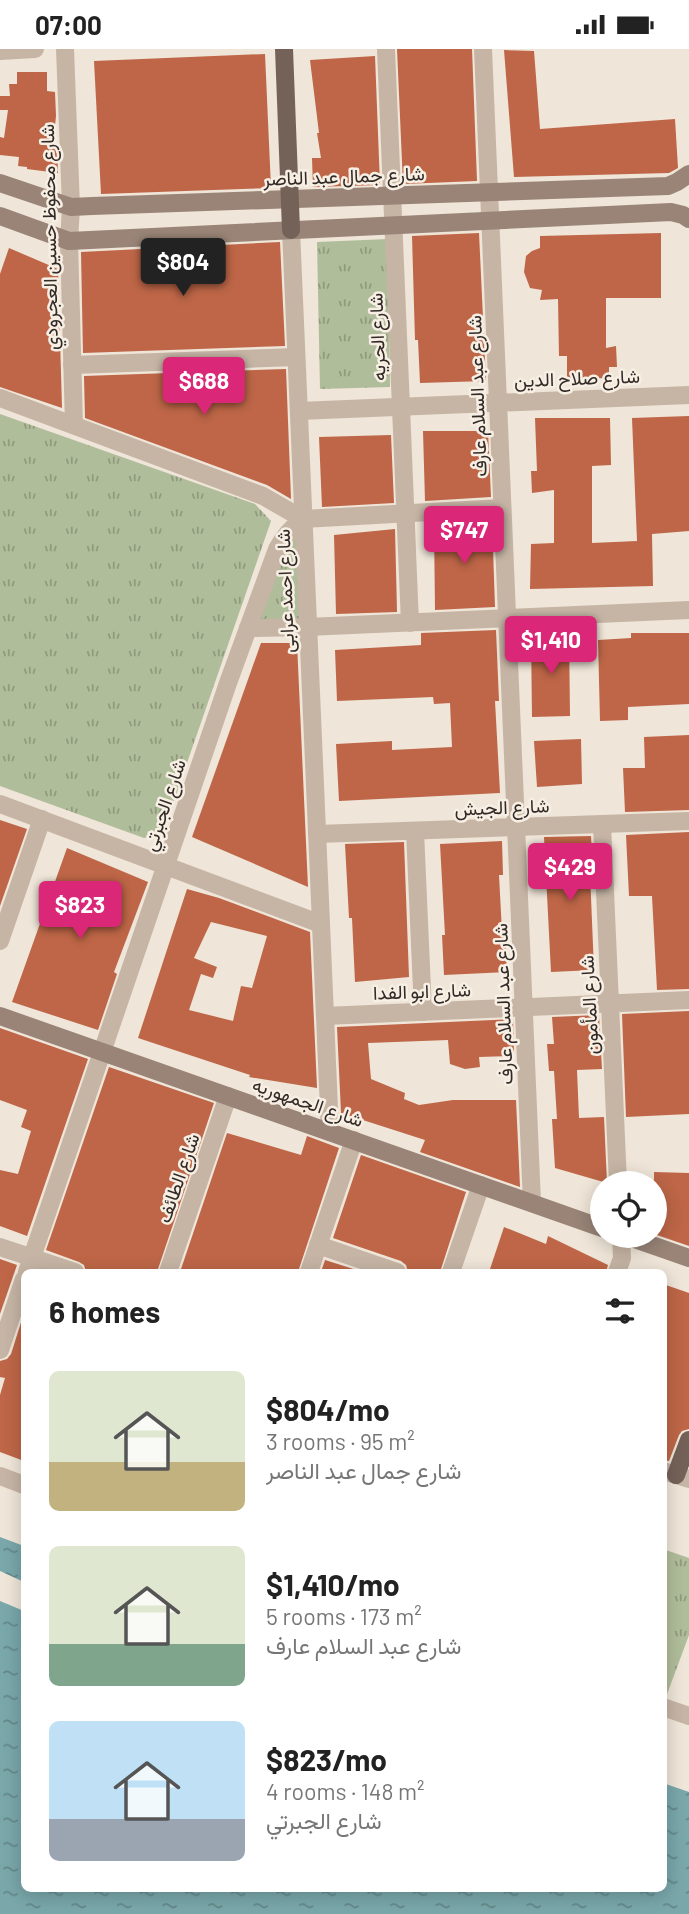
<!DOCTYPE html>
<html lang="en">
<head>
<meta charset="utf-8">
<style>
  body { margin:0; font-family:Barlow,Vazirmatn,sans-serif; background:#f2f2f2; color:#222; height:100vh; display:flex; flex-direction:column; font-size:26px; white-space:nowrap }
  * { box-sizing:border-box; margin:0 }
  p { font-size:23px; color:#767676 }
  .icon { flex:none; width:38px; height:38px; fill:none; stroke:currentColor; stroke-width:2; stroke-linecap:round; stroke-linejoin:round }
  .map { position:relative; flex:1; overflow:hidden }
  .details { position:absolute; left:21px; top:1220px; width:646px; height:623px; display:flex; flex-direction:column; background:#fff; border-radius:10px; box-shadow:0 4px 18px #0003 }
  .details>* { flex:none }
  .buttons { position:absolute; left:590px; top:1122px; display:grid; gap:14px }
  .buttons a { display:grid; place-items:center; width:77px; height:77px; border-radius:50%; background:#fff; box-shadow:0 4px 18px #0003; font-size:35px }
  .price { position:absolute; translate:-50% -60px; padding:0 16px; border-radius:7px; background:#db2777; color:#fff; font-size:23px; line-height:46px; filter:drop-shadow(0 2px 4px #0008) }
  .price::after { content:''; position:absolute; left:50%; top:42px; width:21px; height:16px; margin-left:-10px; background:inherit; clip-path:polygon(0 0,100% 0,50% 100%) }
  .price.active { background:#222; color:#fff }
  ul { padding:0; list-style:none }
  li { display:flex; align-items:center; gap:21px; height:175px; padding:0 28px }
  li span { display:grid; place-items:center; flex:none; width:196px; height:140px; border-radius:10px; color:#555 }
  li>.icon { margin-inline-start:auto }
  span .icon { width:84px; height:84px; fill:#fffc; stroke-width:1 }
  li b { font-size:30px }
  h2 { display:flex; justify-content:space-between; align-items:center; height:84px; padding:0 28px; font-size:30px }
  .status { display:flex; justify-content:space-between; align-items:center; height:49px; padding:0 35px; background:#fff; direction:ltr }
  .status svg { height:19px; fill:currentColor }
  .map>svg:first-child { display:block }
  .park { fill:url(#park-tufts) }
  .water { fill:url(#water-ripples) }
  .pier { fill:#efe5d8 }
  .building { fill:#be6647; fill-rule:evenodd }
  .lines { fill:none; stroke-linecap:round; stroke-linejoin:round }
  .minor { stroke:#c6b5a5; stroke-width:18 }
  .tertiary { stroke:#c6b5a5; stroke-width:18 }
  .secondary { stroke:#998477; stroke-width:18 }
  .primary { stroke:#746258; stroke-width:18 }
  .labels { text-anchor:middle; stroke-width:5; stroke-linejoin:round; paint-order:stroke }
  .street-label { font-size:19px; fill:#322a26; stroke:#f7efe4 }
</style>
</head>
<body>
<div class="status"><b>07:00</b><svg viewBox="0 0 49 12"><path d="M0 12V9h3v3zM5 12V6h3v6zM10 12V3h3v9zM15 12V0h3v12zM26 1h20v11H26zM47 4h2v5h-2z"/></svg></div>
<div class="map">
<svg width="689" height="1865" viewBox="0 0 689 1865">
  <defs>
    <pattern id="park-tufts" width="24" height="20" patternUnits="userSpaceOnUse" patternTransform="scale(1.75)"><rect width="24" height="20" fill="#b0bd9a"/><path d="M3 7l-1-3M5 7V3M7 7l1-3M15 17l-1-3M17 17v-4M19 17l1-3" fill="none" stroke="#909a7d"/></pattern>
    <pattern id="water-ripples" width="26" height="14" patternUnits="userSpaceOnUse" patternTransform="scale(1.75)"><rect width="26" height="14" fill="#79a7aa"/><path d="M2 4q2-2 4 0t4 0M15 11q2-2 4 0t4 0" fill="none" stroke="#64888a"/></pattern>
  </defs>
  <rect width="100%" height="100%" fill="#efe5d8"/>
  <g class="park">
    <path d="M388 190 390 338 320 340 317 193Z"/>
    <path d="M0 365 255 455 271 472 163 783 144 789 0 737Z"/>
    <path d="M300 486 302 574H253L287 487Z"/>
    <path d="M663 1500 689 1509V1586L666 1648 663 1647Z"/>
  </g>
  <path class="water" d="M0 1488 24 1497V1839H663V1734L689 1743V1865H0Z"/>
  <path class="pier" d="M0 1522 24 1533V1562L0 1552Z"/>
  <g class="building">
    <path d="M397 0H472L477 132 403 135Z"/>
    <path d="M504 1 534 2 540 80 675 70 678 119 669 124 514 128Z"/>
    <path d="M265 5 271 139 101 145 94 12Z"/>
    <path d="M375 7 380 136 313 138 312 109H321L317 84H319L310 11Z"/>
    <path d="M17 23H47V42L55 43 56 67 53 96H57L58 124 27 120V118L18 117 19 108 0 106V88L4 89 8 61H0V47H10L9 35H17Z"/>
    <path d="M479 184 486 332 420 334 418 291H415L412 187Z"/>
    <path d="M661 184V249H606V299L616 297 617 318H609V329L567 330V307H559L558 250 540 251 542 241 530 239 524 223 526 207 532 202 540 199V187Z"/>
    <path d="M280 193 285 297 83 304 81 203Z"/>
    <path d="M9 199 58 220 62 359 0 338V225Z"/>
    <path d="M286 320 291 450 267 436 85 369 84 327Z"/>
    <path d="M689 367V482L652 485 653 537 530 540 531 495 554 494V441L532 444 531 422H537L535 369H610L611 416 592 417V494L637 492 632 369Z"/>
    <path d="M423 382H488L491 448 425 452Z"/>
    <path d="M391 386 394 454 322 458 319 388Z"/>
    <path d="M492 471 495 558 435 561 434 476Z"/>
    <path d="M395 480 397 563 336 565 334 486Z"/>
    <path d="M496 581 499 652H495L500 744 339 752 336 695 392 692V701L452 698 450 654 434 655 433 648 337 652 335 601 421 596V584Z"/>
    <path d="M631 584H689V655L628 658V671L600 672 598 591 631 589Z"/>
    <path d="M569 585 570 667 532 668 531 587Z"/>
    <path d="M261 594H297L308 838 192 788Z"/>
    <path d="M689 686V761L625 763 623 719H645L644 688Z"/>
    <path d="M581 690 582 735 537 738 534 692Z"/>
    <path d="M0 771 27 780 0 857Z"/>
    <path d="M689 783V940L657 941 652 847H629L626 786Z"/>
    <path d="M591 787 593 823 590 824 594 921 551 923 544 788Z"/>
    <path d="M502 792 503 826H499L502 883H505L507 923 444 926 442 886H445L440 795Z"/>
    <path d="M404 793 409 928 355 933 352 869H349L345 795Z"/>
    <path d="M67 799 148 833 114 923 117 925 98 981 12 953Z"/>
    <path d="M187 840 219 849 310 883 317 1039 249 1028 250 1026 138 989ZM211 873 267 887 252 939 241 937 233 972 189 961 201 925 213 929 217 918 194 909Z"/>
    <path d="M689 962V1065L626 1068 622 965Z"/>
    <path d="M599 966 602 1020 577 1021 579 1069 604 1068 607 1134 555 1119 552 1070H557L554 1022H549L547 995H554L552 968Z"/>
    <path d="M513 970 514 1007 479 1008 480 1018 465 1020 450 1015 448 991 368 994 371 1030 405 1044 404 1050 419 1056 453 1051H516L520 1138 420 1103 425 1091 341 1064 337 978Z"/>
    <path d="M0 979 88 1010 27 1187 0 1177V1121L18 1125 31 1082 21 1078 27 1061 0 1051Z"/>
    <path d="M109 1018 214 1054 157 1223H86L84 1216 79 1213 46 1201Z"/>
    <path d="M227 1084 301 1106 307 1087 339 1099 298 1223H180Z"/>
    <path d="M361 1106 466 1143 440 1223H408L406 1216 401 1212 333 1189Z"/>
    <path d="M654 1123 689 1124V1197L654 1185Z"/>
    <path d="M504 1178 546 1195 548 1187 608 1216 606 1223H489Z"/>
    <path d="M0 1210 17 1216 0 1265Z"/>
    <path d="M325 1211 363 1223H321Z"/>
    <path d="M663 1235 689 1244V1380L682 1382 679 1386 669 1412 663 1411Z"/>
    <path d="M24 1264V1412L0 1403V1346L5 1329 0 1328V1312L7 1310 11 1305Z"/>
  </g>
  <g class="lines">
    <g class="minor">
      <path d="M65 0 71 158 69 192 74 376"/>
      <path d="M386 0 410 574"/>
      <path d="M483 0 532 1154"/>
      <path d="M0 2 35 0"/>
      <path d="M291 181 330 1083"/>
      <path d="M72 316 296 308"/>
      <path d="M0 349 263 447 303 470"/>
      <path d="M299 362 689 346"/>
      <path d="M303 470 502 459"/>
      <path d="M248 579 307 578 689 561"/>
      <path d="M0 755 321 875"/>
      <path d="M602 775 618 1134"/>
      <path d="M415 782 423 963"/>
      <path d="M317 785 689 772"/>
      <path d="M0 892 42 770"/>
      <path d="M325 967 689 951"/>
      <path d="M318 1196 397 1223"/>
      <path d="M0 1198 75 1223"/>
      <path d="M27 1223 228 634 277 500C284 487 291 479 303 470"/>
      <path d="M168 1223 228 1047"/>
      <path d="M309 1223 354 1091"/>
      <path d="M451 1223 481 1136"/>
      <path d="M617 1223 622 1209 621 1186"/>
      <path d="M0 1301 24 1230"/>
      <path d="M663 1422 689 1430"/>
    </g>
    <g class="tertiary">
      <path d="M0 1427 24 1436"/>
      <path d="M663 1658 689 1667"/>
    </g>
    <g class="secondary">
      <path d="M0 134 71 158 92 157 668 137 677 133 689 125"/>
      <path d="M0 167 69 192 671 163 683 166 689 170"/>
      <path d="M0 967 602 1179"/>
      <path d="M623 1186 689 1209"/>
    </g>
    <g class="primary">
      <path d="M284 0 291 181"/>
      <path d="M676 1426 689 1391"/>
    </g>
  </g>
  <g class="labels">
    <g class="street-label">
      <text transform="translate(344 127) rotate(-2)" y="7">شارع جمال عبد الناصر</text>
      <text transform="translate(49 188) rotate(-91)" y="7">شارع محفوظ حسين العجرودي</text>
      <text transform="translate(377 288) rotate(-92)" y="7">شارع الحريه</text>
      <text transform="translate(577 329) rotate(-2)" y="7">شارع صلاح الدين</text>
      <text transform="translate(477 347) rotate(-92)" y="7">شارع عبد السلام عارف</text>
      <text transform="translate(285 542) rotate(-92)" y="7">شارع احمد عرابى</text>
      <text transform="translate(164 756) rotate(-71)" y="7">شارع الجبرتي</text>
      <text transform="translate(502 758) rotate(-2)" y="7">شارع الجيش</text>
      <text transform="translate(422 942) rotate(-2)" y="7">شارع ابو الفدا</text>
      <text transform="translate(503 955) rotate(-92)" y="7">شارع عبد السلام عارف</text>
      <text transform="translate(589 956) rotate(-93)" y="7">شارع المأمون</text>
      <text transform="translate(308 1053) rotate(19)" y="7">شارع الجمهوريه</text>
      <text transform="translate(178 1129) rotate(-71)" y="7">شارع الطائف</text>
    </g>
  </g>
</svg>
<div class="buttons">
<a><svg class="icon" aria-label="locate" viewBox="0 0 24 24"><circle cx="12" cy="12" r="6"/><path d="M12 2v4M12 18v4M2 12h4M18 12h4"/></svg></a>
</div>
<b class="price active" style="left:183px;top:249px">$804</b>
<b class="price" style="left:204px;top:368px">$688</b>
<b class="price" style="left:464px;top:517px">$747</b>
<b class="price" style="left:551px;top:627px">$1,410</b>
<b class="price" style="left:570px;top:854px">$429</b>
<b class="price" style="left:80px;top:892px">$823</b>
<section class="details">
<h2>6 homes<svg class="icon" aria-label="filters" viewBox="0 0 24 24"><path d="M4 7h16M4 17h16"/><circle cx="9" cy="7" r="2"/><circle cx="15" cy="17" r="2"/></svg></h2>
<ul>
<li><span style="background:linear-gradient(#dfe7d0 65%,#c2b280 0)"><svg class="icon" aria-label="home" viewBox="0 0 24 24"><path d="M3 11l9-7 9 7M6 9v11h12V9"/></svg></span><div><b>$804/mo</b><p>3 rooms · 95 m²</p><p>شارع جمال عبد الناصر</p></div></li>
<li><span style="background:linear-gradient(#dfe7d0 70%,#7fa58c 0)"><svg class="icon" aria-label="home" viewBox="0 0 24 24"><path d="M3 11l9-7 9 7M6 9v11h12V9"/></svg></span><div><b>$1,410/mo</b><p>5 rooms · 173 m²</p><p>شارع عبد السلام عارف</p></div></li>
<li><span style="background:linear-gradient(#bfe0f5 70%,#9aa5b1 0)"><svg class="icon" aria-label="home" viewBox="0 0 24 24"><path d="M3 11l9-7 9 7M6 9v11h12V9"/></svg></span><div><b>$823/mo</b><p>4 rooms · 148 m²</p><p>شارع الجبرتي</p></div></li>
</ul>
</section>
</div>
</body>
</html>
